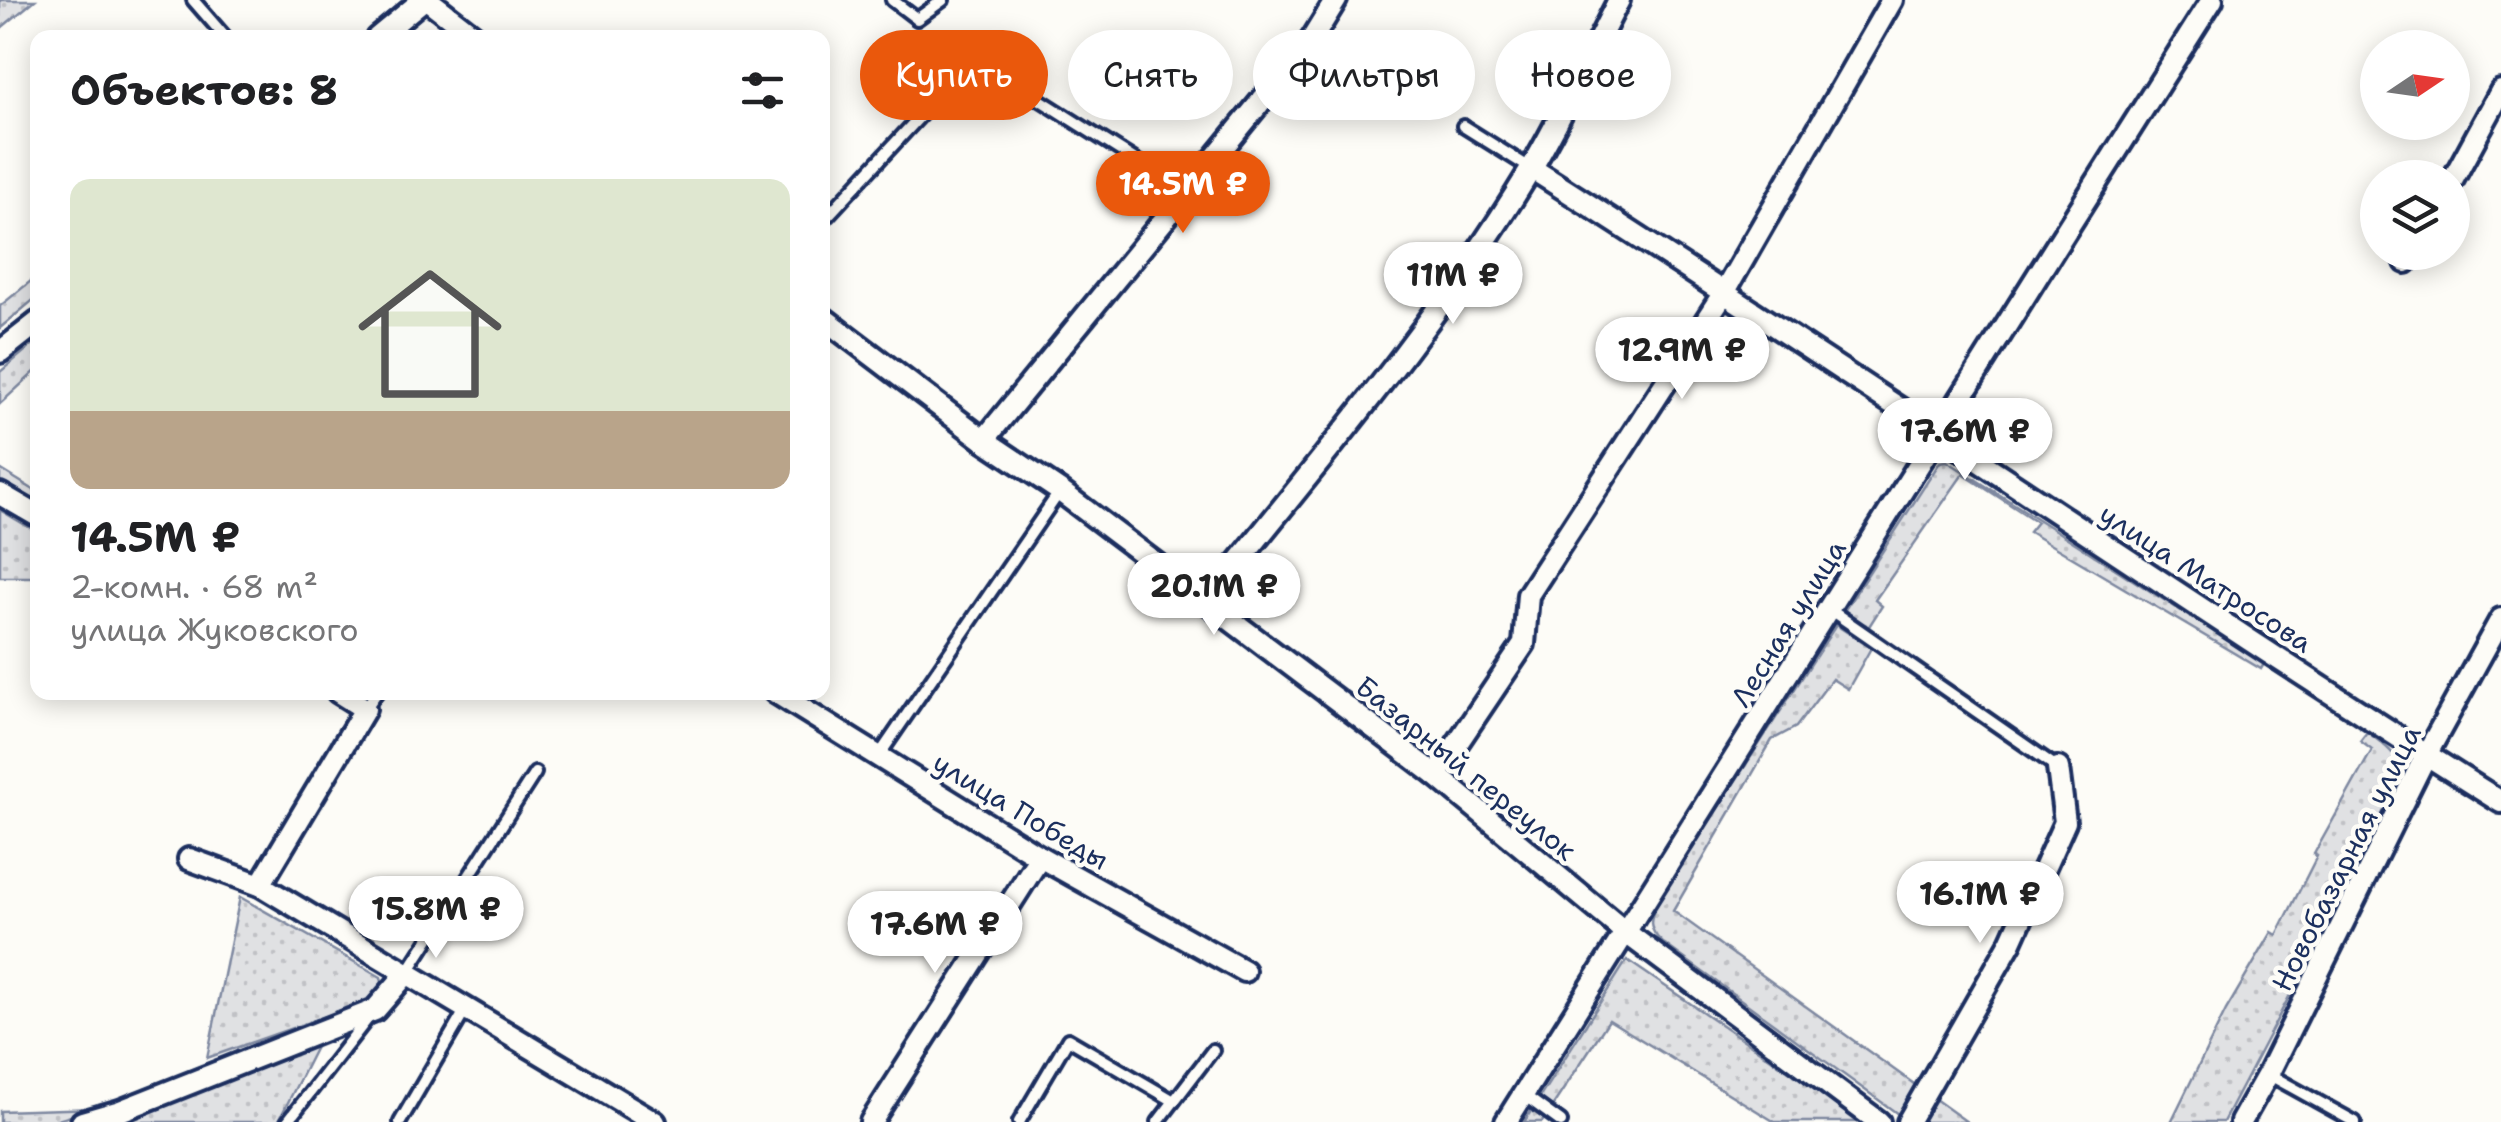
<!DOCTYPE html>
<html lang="ru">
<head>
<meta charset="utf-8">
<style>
  body { margin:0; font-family:"Shantell Sans",sans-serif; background:#f2f2f2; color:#202124; height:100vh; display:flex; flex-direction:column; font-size:38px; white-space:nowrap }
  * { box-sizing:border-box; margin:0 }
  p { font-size:32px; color:#757577 }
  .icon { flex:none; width:55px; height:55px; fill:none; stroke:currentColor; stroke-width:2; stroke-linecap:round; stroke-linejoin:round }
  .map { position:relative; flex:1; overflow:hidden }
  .sheet { position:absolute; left:30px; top:30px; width:800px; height:670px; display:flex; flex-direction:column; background:#fff; border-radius:20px; box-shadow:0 5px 25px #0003 }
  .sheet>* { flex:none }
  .guide { position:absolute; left:860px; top:30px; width:950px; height:90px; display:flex; gap:20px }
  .needle { width:65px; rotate:77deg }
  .controls { position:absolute; left:2360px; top:30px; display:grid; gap:20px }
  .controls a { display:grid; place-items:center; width:110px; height:110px; border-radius:50%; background:#fff; box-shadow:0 5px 25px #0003; font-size:50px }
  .price { position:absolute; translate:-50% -85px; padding:0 22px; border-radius:35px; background:#fff; color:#222; font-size:32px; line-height:65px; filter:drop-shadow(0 2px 5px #0008) }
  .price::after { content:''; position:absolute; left:50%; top:60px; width:30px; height:22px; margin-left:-15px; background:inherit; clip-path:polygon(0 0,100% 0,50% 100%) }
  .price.on { background:#ea580c; color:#fff }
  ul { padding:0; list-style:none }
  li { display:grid; align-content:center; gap:20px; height:530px; padding:0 40px }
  li span { display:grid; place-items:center; height:310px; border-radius:20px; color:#555 }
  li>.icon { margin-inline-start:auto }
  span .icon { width:180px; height:180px; fill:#fffc; stroke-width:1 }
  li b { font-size:42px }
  h2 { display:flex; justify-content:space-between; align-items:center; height:120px; padding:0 40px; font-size:42px }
  .pill { padding:0 35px; border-radius:45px; background:#fff; box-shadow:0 5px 25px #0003; font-size:35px; line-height:90px }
  .pill.on { background:#ea580c; color:#fff }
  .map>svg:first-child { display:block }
  .green { fill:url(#green-dots); stroke:#7e88a0; stroke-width:2.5 }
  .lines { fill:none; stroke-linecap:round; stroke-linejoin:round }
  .lane-casing { stroke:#1b2f5e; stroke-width:18 }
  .street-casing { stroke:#1b2f5e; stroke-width:28 }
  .lane { stroke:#fdfcf7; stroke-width:10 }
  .street { stroke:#fdfcf7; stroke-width:20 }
  .labels { text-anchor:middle; stroke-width:9; stroke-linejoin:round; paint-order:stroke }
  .street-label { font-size:28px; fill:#1b2f5e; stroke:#fdfcf7 }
</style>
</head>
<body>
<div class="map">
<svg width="2501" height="1122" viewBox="0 0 2501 1122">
  <defs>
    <pattern id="green-dots" width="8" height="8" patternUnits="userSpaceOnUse" patternTransform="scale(2.5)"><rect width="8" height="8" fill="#e0e1e3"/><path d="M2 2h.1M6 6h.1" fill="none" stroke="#c0c1c5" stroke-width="1.8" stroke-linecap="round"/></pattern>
  </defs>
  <rect width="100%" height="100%" fill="#fdfcf7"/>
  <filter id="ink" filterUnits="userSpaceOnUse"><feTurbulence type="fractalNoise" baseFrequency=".01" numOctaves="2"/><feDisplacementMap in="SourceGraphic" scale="20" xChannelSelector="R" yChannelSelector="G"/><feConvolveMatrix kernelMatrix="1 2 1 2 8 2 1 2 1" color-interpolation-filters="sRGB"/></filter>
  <g filter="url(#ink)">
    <g class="green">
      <path d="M0 0H35L0 29Z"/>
      <path d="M37 276V297L0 328V306Z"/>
      <path d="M37 341V370L0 404V372Z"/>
      <path d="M1947 461 2264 664 2261 669 2029 532 2037 522 1963 474 1875 600 1882 606 1868 628 1844 611 1940 462Z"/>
      <path d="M0 469 37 492V507L0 483Z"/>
      <path d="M0 510 37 532V577H0Z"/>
      <path d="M1836 625 1871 648 1848 689 1832 679 1796 727 1772 740 1673 911 1967 1122H1909L1663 943C1647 929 1649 919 1658 901Z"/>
      <path d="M2367 732C2395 753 2410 763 2394 798L2223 1122H2171L2226 1010 2272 932 2277 935 2317 856 2314 854 2372 750 2360 741Z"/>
      <path d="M240 897 381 977 384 991 366 1002 207 1058Z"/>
      <path d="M1627 960 1863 1122H1775L1609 1020 1542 1122H1524Z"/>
      <path d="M319 1041 278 1122H112Z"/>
      <path d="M98 1108 51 1122H0V1111Z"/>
    </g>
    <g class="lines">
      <defs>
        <g id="lane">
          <path d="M193 0 226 38"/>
          <path d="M892 0 917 19 943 0"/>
          <path d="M1463 126 1530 168"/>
          <path d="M822 222 974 58 1186 192"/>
          <path d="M1829 609 2058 768"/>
          <path d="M365 709 377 692"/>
          <path d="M878 757 1060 491"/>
          <path d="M407 973 535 773"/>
          <path d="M2268 1074 2355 1122"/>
          <path d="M1524 1095 1561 1122"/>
          <path d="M287 1122 368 1018"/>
          <path d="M400 1122 466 1009"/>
          <path d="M1019 1122 1068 1039 1174 1101"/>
          <path d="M1158 1122 1213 1050"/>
        </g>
        <g id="street">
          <path d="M428 0 477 38"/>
          <path d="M377 38 423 0"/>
          <path d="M1531 168C1857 375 2174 596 2501 802"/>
          <path d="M2452 181 2501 91"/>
          <path d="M2406 262 2412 252"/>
          <path d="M822 317 984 440 1060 491 1436 775 1625 932 1879 1122"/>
          <path d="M0 352 38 322"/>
          <path d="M984 440 1312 39 1336 0"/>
          <path d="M0 494 38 516"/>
          <path d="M1207 601C1319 461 1438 323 1531 169 1563 115 1590 56 1619 0"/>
          <path d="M775 692 1040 857 1244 971"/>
          <path d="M1436 775 1524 644 1528 595 1725 291 1892 0"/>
          <path d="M189 859 260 885 655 1122"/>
          <path d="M260 885 365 709 338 692"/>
          <path d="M82 1122 120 1111 375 1010 407 973"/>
          <path d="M871 1122 1040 857"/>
          <path d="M1506 1122C1741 748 1975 373 2212 0"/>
          <path d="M1908 1122 2011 942 2065 822 2058 768"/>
          <path d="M2241 1122 2268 1074 2426 755 2501 619"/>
        </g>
      </defs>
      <use href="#lane" class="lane-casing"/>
      <use href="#street" class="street-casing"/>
      <use href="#lane" class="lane"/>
      <use href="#street" class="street"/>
    </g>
  </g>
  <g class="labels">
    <g class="street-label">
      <text transform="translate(2206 578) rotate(33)" y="10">улица Матросова</text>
      <text transform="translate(1788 623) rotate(-58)" y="10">Лесная улица</text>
      <text transform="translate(1466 768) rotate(39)" y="10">Базарный переулок</text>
      <text transform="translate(1021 811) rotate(31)" y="10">улица Победы</text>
      <text transform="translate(2346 858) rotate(-63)" y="10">Новобазарная улица</text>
    </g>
  </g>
</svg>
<div class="controls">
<a><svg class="needle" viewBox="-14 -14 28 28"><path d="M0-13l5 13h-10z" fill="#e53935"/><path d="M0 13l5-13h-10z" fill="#757577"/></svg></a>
<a><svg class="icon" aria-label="layers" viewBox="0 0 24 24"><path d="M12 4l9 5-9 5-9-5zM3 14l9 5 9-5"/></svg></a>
</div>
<b class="price on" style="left:1183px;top:236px">14.5M ₽</b>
<b class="price" style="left:1453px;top:327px">11M ₽</b>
<b class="price" style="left:1682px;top:402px">12.9M ₽</b>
<b class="price" style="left:1965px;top:483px">17.6M ₽</b>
<b class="price" style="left:1214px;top:638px">20.1M ₽</b>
<b class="price" style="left:1980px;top:946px">16.1M ₽</b>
<b class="price" style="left:436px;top:961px">15.8M ₽</b>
<b class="price" style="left:935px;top:976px">17.6M ₽</b>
<div class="guide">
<a class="pill on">Купить</a>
<a class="pill">Снять</a>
<a class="pill">Фильтры</a>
<a class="pill">Новое</a>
</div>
<section class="sheet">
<h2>Объектов: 8<svg class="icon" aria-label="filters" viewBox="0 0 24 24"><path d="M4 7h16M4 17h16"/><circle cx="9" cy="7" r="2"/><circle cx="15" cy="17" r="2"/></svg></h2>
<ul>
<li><span style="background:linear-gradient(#dfe7d0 75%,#b9a48a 0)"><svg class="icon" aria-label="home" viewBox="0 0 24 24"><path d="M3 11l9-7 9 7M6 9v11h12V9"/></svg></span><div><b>14.5M ₽</b><p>2-комн. · 68 m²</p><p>улица Жуковского</p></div></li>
</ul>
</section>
</div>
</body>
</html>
